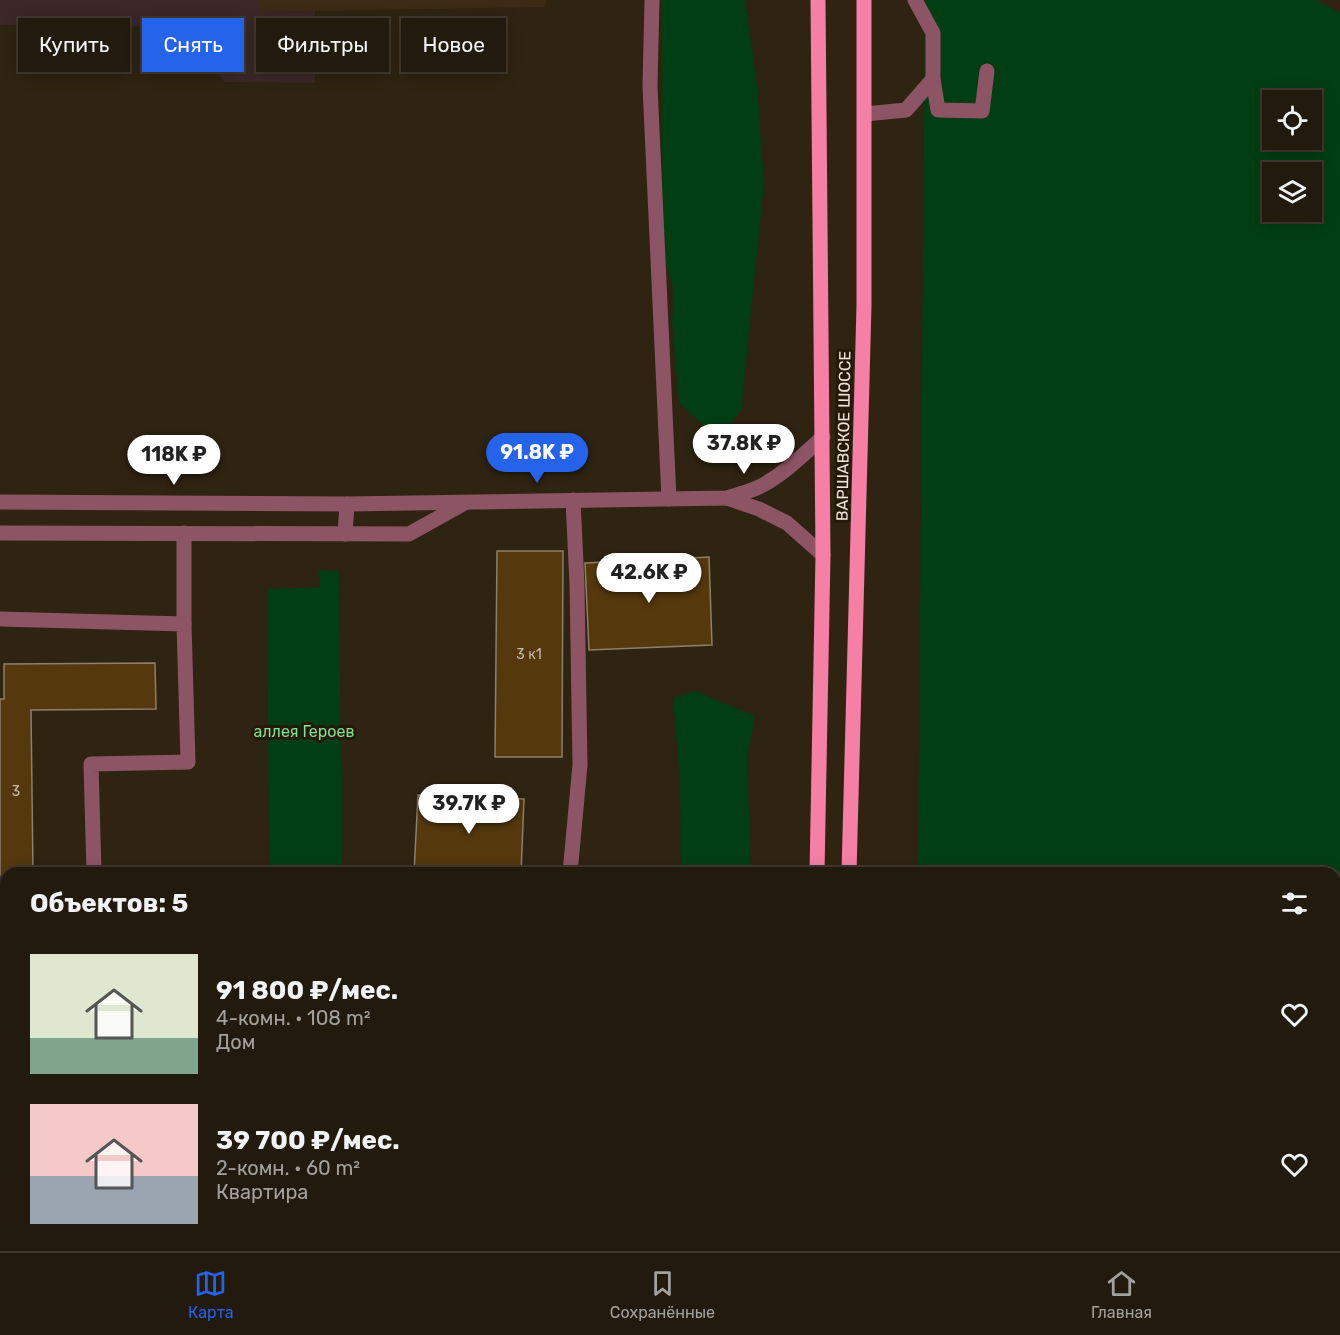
<!DOCTYPE html>
<html lang="ru">
<head>
<meta charset="utf-8">
<style>
  body { margin:0; font-family:Rubik,sans-serif; background:#2f271c; color:#f1f3f6; height:100vh; display:flex; flex-direction:column; font-size:22px; white-space:nowrap }
  * { box-sizing:border-box; margin:0 }
  p { font-size:20px; color:#a3a19e }
  .icon { flex:none; width:33px; height:33px; fill:none; stroke:currentColor; stroke-width:2; stroke-linecap:round; stroke-linejoin:round }
  .map { position:relative; flex:1; overflow:hidden }
  .side { position:absolute; left:0px; top:867px; width:1341px; height:384px; display:flex; flex-direction:column; background:#231a0e; border-radius:18px 18px 0 0; box-shadow:0 3px 15px #0003,0 0 0 2px #40382e }
  .side>* { flex:none }
  .guide { position:absolute; left:18px; top:18px; width:600px; height:54px; display:flex; gap:12px }
  .controls { position:absolute; left:1262px; top:90px; display:grid; gap:12px }
  .controls a { display:grid; place-items:center; width:60px; height:60px; border-radius:0px; background:#231a0e; box-shadow:0 3px 15px #0003,0 0 0 2px #40382e; font-size:30px }
  .price { position:absolute; translate:-50% -51px; padding:0 14px; border-radius:21px; background:#fff; color:#222; font-size:20px; line-height:39px; filter:drop-shadow(0 2px 3px #0008) }
  .price::after { content:''; position:absolute; left:50%; top:36px; width:18px; height:14px; margin-left:-9px; background:inherit; clip-path:polygon(0 0,100% 0,50% 100%) }
  .price.on { background:#2563eb; color:#fff }
  ul { padding:0; list-style:none }
  li { display:flex; align-items:center; gap:18px; height:150px; padding:0 30px }
  li span { display:grid; place-items:center; flex:none; width:168px; height:120px; border-radius:0px; color:#555 }
  li>.icon { margin-inline-start:auto }
  span .icon { width:72px; height:72px; fill:#fffc; stroke-width:1 }
  li b { font-size:26px }
  h2 { display:flex; justify-content:space-between; align-items:center; height:72px; padding:0 30px; font-size:26px }
  .pill { padding:0 21px; border-radius:0px; background:#231a0e; box-shadow:0 3px 15px #0003,0 0 0 2px #40382e; font-size:21px; line-height:54px }
  .pill.on { background:#2563eb; color:#fff }
  .dock { display:flex; justify-content:space-around; align-items:center; height:84px; border-top:2px solid #40382e; background:#231a0e; font-size:16px; color:#a3a19e }
  .dock a { display:grid; justify-items:center; gap:3px }
  .dock .on { color:#2563eb }
  .map>svg:first-child { display:block }
  .commercial { fill:#3b2728 }
  .built { fill:#3c2b14 }
  .green { fill:#023e14; fill-rule:evenodd }
  .building { fill:#55390d; stroke:#8e7f6c; stroke-width:1.5 }
  .lines { fill:none; stroke-linecap:round; stroke-linejoin:round }
  .lane { stroke:#8d5465; stroke-width:15 }
  .street { stroke:#8d5465; stroke-width:15 }
  .primary { stroke:#f57fa5; stroke-width:15 }
  .labels { text-anchor:middle; stroke-width:6; stroke-linejoin:round; paint-order:stroke }
  .number-label { font-size:14px; fill:#c6b8a6 }
  .street-label { font-size:16px; fill:#ece3d9; stroke:#251a09 }
  .park-label { font-size:16px; fill:#80e08f; stroke:#251a09 }
</style>
</head>
<body>
<div class="map">
<svg width="1340" height="1251" viewBox="0 0 1340 1251">
  <rect width="100%" height="100%" fill="#2f2312"/>
  <path class="commercial" d="M0 0H259V12L315 11V83L224 82 192 27 0 25Z"/>
  <g class="built">
    <path d="M259 0H546L545 7 259 12Z"/>
    <path d="M0 1136H6V1245H269V1251H0Z"/>
  </g>
  <g class="green">
    <path d="M661 0H745L757 85 764 184 741 410 719 440 679 403 672 322 674 292 665 260 662 193Z"/>
    <path d="M925 0H1316L1340 13V1153L1335 1156V873H918ZM1272 100H1311V140H1272ZM1272 172H1311V212H1272Z"/>
    <path d="M318 570 339 571 342 873H269L267 589 320 587Z"/>
    <path d="M695 691 755 716 747 758 751 873H681L680 783 673 698Z"/>
    <rect x="270" y="1245" width="78" height="6"/>
    <path d="M701 1245H762L763 1251H701Z"/>
    <path d="M915 1245H1176L1166 1251H915Z"/>
  </g>
  <g class="building">
    <path d="M497 551H563L562 757H495Z"/>
    <path d="M709 557 712 645 589 650 585 563Z"/>
    <path d="M155 663 156 709 31 710 33 873H6V1014H4V979H0V699H4V664Z"/>
    <path d="M418 795 524 799 521 873H414Z"/>
    <rect x="6" y="1245" width="187" height="6"/>
  </g>
  <g class="lines">
    <g class="lane">
      <path d="M652 0 650 86 669 499"/>
      <path d="M933 79 938 110 982 111 987 71"/>
      <path d="M865 114 906 110 933 79V33L915 0"/>
      <path d="M184 533V624"/>
      <path d="M0 619 184 624 188 762 91 764 94 873"/>
      <path d="M570 873 580 765 577 584 573 500"/>
      <path d="M0 1068H6"/>
      <path d="M633 1245V1251"/>
      <path d="M652 1245H683"/>
      <path d="M447 1251 448 1245"/>
    </g>
    <g class="street">
      <path d="M727 498 759 509 787 523 823 555"/>
      <path d="M0 502 347 504 727 498C739 494 752 491 763 485 786 472 804 454 823 437"/>
      <path d="M0 533 409 534 463 504"/>
      <path d="M345 534 347 504"/>
    </g>
    <g class="primary">
      <path d="M817 873 823 555 818 0"/>
      <path d="M849 873 864 305V0"/>
      <path d="M816 1245V1251"/>
      <path d="M853 1245V1251"/>
    </g>
  </g>
  <g class="labels">
    <g class="number-label">
      <text x="529" y="659">3 к1</text>
      <text x="16" y="796">3</text>
    </g>
    <g class="street-label">
      <text transform="translate(843 436) rotate(-89)" y="6">ВАРШАВСКОЕ ШОССЕ</text>
    </g>
    <g class="park-label">
      <text x="304" y="737">аллея Героев</text>
    </g>
  </g>
</svg>
<div class="controls">
<a><svg class="icon" aria-label="locate" viewBox="0 0 24 24"><circle cx="12" cy="12" r="6"/><path d="M12 2v4M12 18v4M2 12h4M18 12h4"/></svg></a>
<a><svg class="icon" aria-label="layers" viewBox="0 0 24 24"><path d="M12 4l9 5-9 5-9-5zM3 14l9 5 9-5"/></svg></a>
</div>
<b class="price" style="left:744px;top:475px">37.8K ₽</b>
<b class="price on" style="left:537px;top:484px">91.8K ₽</b>
<b class="price" style="left:174px;top:486px">118K ₽</b>
<b class="price" style="left:649px;top:604px">42.6K ₽</b>
<b class="price" style="left:469px;top:835px">39.7K ₽</b>
<div class="guide">
<a class="pill">Купить</a>
<a class="pill on">Снять</a>
<a class="pill">Фильтры</a>
<a class="pill">Новое</a>
</div>
<section class="side">
<h2>Объектов: 5<svg class="icon" aria-label="filters" viewBox="0 0 24 24"><path d="M4 7h16M4 17h16"/><circle cx="9" cy="7" r="2"/><circle cx="15" cy="17" r="2"/></svg></h2>
<ul>
<li><span style="background:linear-gradient(#dfe7d0 70%,#7fa58c 0)"><svg class="icon" aria-label="home" viewBox="0 0 24 24"><path d="M3 11l9-7 9 7M6 9v11h12V9"/></svg></span><div><b>91 800 ₽/мес.</b><p>4-комн. · 108 m²</p><p>Дом</p></div><svg class="icon" aria-label="heart" viewBox="0 0 24 24"><path d="M12 20l-8-8c-3-5 5-10 8-4 3-6 11-1 8 4z"/></svg></li>
<li><span style="background:linear-gradient(#f6c9c9 60%,#9aa5b1 0)"><svg class="icon" aria-label="home" viewBox="0 0 24 24"><path d="M3 11l9-7 9 7M6 9v11h12V9"/></svg></span><div><b>39 700 ₽/мес.</b><p>2-комн. · 60 m²</p><p>Квартира</p></div><svg class="icon" aria-label="heart" viewBox="0 0 24 24"><path d="M12 20l-8-8c-3-5 5-10 8-4 3-6 11-1 8 4z"/></svg></li>
</ul>
</section>
</div>
<nav class="dock">
<a class="on"><svg class="icon" aria-label="map" viewBox="0 0 24 24"><path d="M3 6l6-2 6 2 6-2v14l-6 2-6-2-6 2zM9 4v14M15 6v14"/></svg>Карта</a>
<a><svg class="icon" aria-label="saved" viewBox="0 0 24 24"><path d="M7 4h10v16l-5-4-5 4z"/></svg>Сохранённые</a>
<a><svg class="icon" aria-label="home" viewBox="0 0 24 24"><path d="M3 11l9-7 9 7M6 9v11h12V9"/></svg>Главная</a>
</nav>
</body>
</html>
